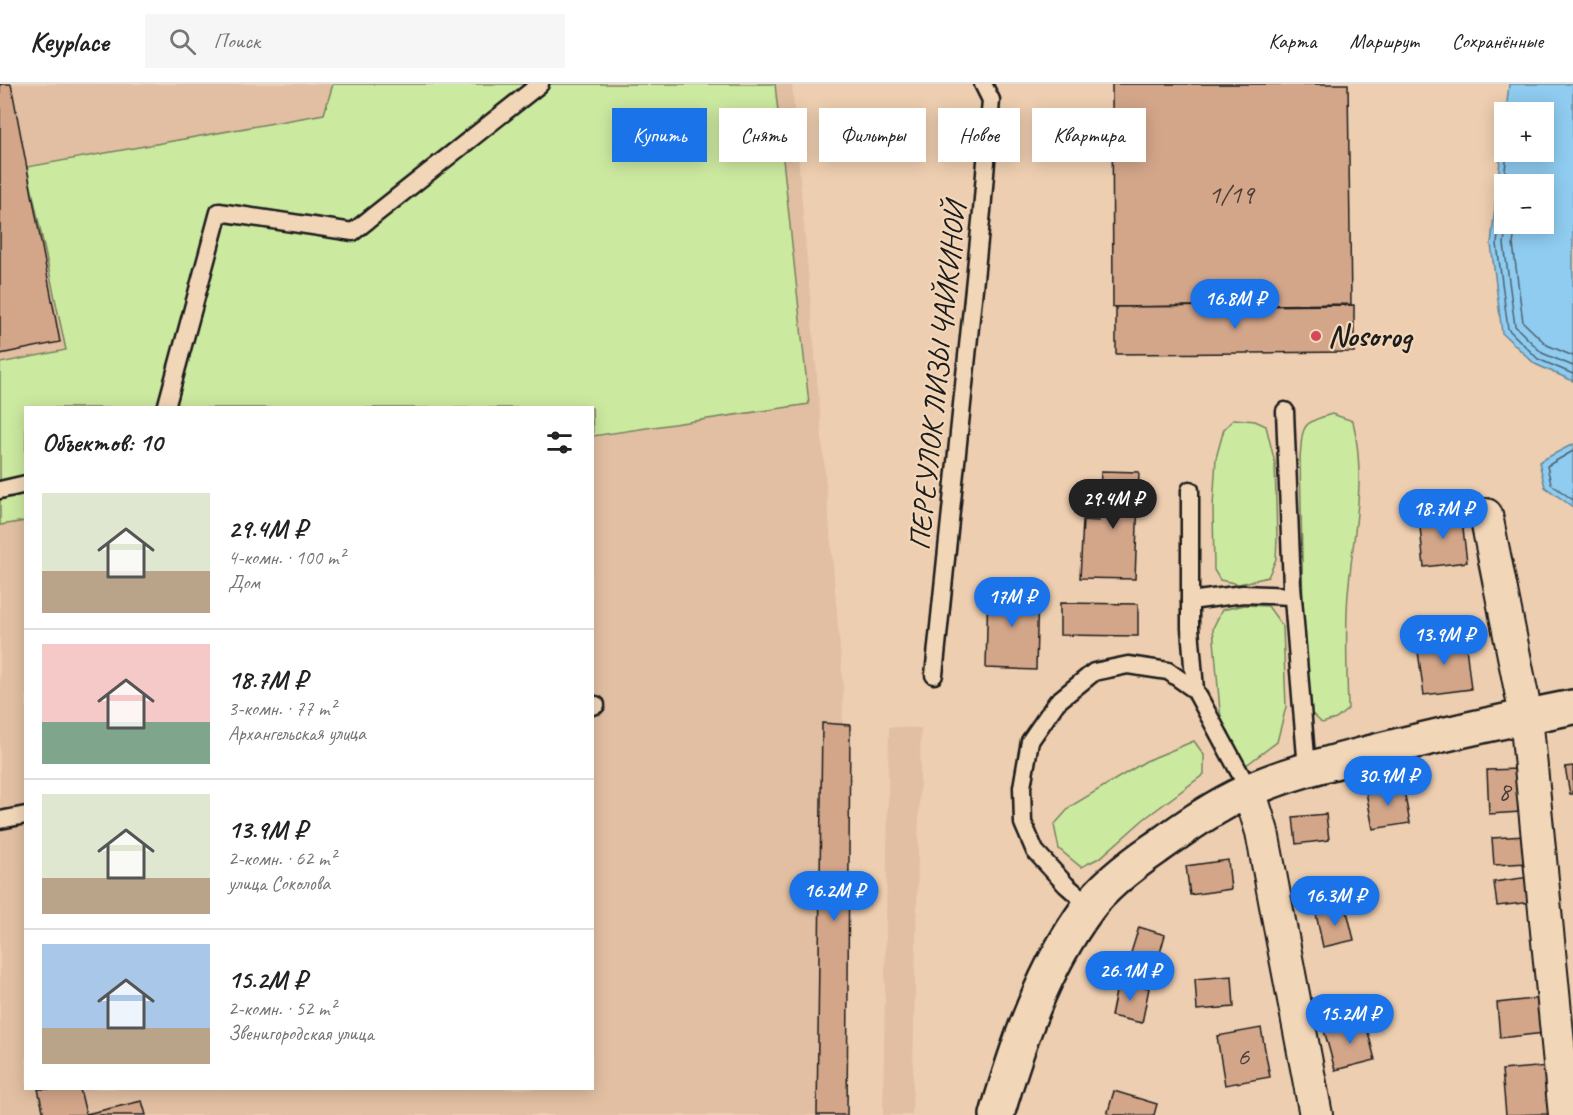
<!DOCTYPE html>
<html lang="ru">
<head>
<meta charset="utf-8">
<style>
  body { margin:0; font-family:Caveat,sans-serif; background:#f6f6f6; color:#222; height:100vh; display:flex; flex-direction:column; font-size:22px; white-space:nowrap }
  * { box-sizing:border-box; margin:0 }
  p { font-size:20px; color:#767676 }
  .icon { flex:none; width:33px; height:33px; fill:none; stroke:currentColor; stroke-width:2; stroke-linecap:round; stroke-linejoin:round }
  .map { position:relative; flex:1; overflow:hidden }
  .side { position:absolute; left:24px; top:322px; width:570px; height:684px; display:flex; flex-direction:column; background:#fff; border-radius:0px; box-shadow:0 3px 15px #0003 }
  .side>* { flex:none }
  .banner { position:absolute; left:612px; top:24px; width:570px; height:54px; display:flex; gap:12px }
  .buttons { position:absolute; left:1494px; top:18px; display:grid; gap:12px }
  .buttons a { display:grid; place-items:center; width:60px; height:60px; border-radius:0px; background:#fff; box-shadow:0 3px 15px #0003; font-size:30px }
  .price { position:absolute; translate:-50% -51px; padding:0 14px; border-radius:21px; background:#1a73e8; color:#fff; font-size:20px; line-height:39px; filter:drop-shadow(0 2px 3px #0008) }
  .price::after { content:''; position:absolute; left:50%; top:36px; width:18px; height:14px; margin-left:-9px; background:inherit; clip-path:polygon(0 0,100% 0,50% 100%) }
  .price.selected { background:#222; color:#fff }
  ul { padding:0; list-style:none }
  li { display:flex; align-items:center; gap:18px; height:150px; padding:0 18px }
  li+li { border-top:2px solid #e0e0e0 }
  li span { display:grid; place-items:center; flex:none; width:168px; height:120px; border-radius:0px; color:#555 }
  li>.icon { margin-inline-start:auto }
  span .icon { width:72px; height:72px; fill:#fffc; stroke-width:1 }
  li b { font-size:26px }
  h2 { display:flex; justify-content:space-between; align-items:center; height:72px; padding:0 18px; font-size:26px }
  .tag { padding:0 21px; border-radius:0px; background:#fff; box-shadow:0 3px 15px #0003; font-size:21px; line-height:54px }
  .tag.selected { background:#1a73e8; color:#fff }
  header { display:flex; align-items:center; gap:36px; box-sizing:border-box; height:84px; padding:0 30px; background:#fff; border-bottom:2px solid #e0e0e0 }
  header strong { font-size:28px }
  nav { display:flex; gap:33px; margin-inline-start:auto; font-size:21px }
  .search { width:420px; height:54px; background:#f6f6f6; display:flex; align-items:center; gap:15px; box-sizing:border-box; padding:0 21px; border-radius:0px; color:#767676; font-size:22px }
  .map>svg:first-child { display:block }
  .built { fill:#e2bfa2; fill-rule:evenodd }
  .green { fill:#cce9a0; stroke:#74825e; stroke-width:1.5 }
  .water { fill:#8fccf0; stroke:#61869b; stroke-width:1.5; fill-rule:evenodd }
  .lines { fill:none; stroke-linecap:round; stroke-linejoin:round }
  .shore { stroke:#4a6271; stroke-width:1.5 }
  .building { fill:#d3a68a; stroke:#1c1c1c; stroke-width:1.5 }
  .lane-casing { stroke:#1c1c1c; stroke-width:21 }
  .street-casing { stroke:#1c1c1c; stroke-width:36 }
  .secondary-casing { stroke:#1c1c1c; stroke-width:38 }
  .lane { stroke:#f2d6b8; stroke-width:16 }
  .street { stroke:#f2d6b8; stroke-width:32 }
  .secondary { stroke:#f2d6b8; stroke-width:33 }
  .poi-dot { fill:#d1495b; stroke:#f2d6b8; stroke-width:2 }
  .labels { text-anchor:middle; stroke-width:4.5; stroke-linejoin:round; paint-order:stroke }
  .number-label { font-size:27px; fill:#4a3e38 }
  .poi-label { font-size:30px; font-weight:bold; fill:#1c1c1c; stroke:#f2d6b8; text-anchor:start }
  .street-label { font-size:30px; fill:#1c1c1c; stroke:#f2d6b8 }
</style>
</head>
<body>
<header>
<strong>Keyplace</strong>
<div class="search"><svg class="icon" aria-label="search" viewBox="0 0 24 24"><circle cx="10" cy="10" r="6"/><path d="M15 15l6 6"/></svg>Поиск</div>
<nav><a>Карта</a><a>Маршрут</a><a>Сохранённые</a></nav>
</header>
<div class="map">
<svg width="1573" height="1031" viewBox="0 0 1573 1031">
  <rect width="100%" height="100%" fill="#eeceb0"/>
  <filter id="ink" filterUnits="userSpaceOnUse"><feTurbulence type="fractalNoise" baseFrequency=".0167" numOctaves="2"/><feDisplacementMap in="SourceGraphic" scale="12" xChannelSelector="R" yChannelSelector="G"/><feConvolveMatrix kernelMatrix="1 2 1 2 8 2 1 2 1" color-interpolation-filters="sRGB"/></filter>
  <g filter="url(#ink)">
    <g class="built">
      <path d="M0 0H792L843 600 839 1031H0ZM26 324H592V1005H26Z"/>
      <path d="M889 643 921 644 912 1031H883Z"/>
    </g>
    <g class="green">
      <path d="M333 0H775L809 320 593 352 592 324H26L25 437 0 441V279L66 266 27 83 324 30Z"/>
      <path d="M1332 330 1353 337C1367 401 1353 447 1348 510 1345 548 1347 587 1348 625L1336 635 1322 639 1310 628 1304 577 1300 373C1303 342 1300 339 1332 330Z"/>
      <path d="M1234 335 1255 337 1266 342 1275 379 1277 454 1276 475 1268 493 1239 500 1220 496 1214 486 1213 423 1216 374 1224 345Z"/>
      <path d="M1245 521 1268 522 1283 543 1286 623 1277 658 1245 682 1231 678 1220 627 1213 544 1222 526Z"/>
      <path d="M1194 657 1204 671V690L1144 735 1101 773 1081 783 1059 765 1054 741 1071 722 1146 677Z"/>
    </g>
    <g class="water">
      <path d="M1509 0H1573V297L1535 280 1502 249 1491 160 1504 39V68H1544V28H1506ZM1504 100H1544V140H1504Z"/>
      <path d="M1573 360V423L1545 403 1539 378Z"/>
    </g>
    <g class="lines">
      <g class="shore">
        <path d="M1507 68 1497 160 1508 245 1538 275 1573 290"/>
        <path d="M1506 140 1504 160 1515 242 1542 269 1573 282"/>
        <path d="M1516 140 1513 160 1523 238 1547 261 1573 272"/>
        <path d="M1573 367 1547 382 1551 400 1573 416"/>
      </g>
    </g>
    <g class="building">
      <path d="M0 0H11L60 258 0 270Z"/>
      <path d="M1112 0H1348L1351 220 1113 223Z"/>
      <path d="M1354 221V268L1116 270V223Z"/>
      <path d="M1101 387 1139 388 1135 495 1080 494 1083 436 1099 437Z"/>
      <path d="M1461 428 1467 478 1424 483 1419 433Z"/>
      <path d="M988 503 1038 505 1036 586 986 584Z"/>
      <path d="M1060 519 1138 520V552L1060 551Z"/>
      <path d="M1465 554 1471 605 1424 611 1417 560Z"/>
      <path d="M822 639 850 641 847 1031H817Z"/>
      <path d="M1573 682V710H1570L1565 683Z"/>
      <path d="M1518 685 1521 728 1489 730 1487 686Z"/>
      <path d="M1403 701 1410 739 1373 745 1366 708Z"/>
      <path d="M1326 730 1329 756 1296 760 1293 733Z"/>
      <path d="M1525 752 1527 779 1494 781 1492 754Z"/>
      <path d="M1228 776 1231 805 1190 811 1186 782Z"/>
      <path d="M1529 793 1532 818 1497 822 1494 798Z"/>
      <path d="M1346 823 1354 856 1323 863 1316 830Z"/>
      <path d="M1139 843 1165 851 1157 880 1130 872Z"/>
      <path d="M1232 892 1234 923 1197 926 1195 895Z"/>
      <path d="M1118 898 1149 904 1142 939 1111 932Z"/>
      <path d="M1542 914 1545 949 1500 954 1497 919Z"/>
      <path d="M1365 936 1375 976 1335 986 1324 946Z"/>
      <path d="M1261 944 1270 993 1225 1001 1217 952Z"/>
      <path d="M1548 982 1551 1030 1506 1031 1502 986Z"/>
      <path d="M38 1005H80L86 1030 142 1017 146 1031H44Z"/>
      <path d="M1114 1007 1157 1020 1154 1031H1107Z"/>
    </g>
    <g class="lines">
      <defs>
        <g id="lane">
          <path d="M166 324 219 128 353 148 540 0"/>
          <path d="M1285 327 1292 502 1307 685"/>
          <path d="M0 406 26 400"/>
          <path d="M1190 406V544L1195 606 1249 706"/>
          <path d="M1190 517 1243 510 1292 512"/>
          <path d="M934 591 982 127 991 16 983 0"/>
          <path d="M592 622 596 621"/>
          <path d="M0 736 26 731"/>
          <path d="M1089 821 1066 801 1035 767 1023 739 1022 703 1030 657 1057 618 1094 588 1128 581 1168 587 1195 606"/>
        </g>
        <g id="street">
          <path d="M1486 431 1526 632 1565 1031"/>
          <path d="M1249 706 1262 748 1316 1031"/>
        </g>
        <path id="secondary" d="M997 1031C1018 959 1043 885 1088 824 1103 803 1134 779 1156 764 1185 743 1215 722 1248 707 1285 690 1326 680 1365 670 1434 652 1503 637 1573 623"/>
      </defs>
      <use href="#lane" class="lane-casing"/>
      <use href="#street" class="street-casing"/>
      <use href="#secondary" class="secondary-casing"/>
      <use href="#lane" class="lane"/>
      <use href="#street" class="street"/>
      <use href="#secondary" class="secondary"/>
    </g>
  </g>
  <circle class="poi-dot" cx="1316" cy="252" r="6"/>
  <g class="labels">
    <g class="number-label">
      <text x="1231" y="119">1/19</text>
      <text x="1504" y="716">8</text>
      <text x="1243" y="981">6</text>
    </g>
    <g class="poi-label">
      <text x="1328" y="262">Nosorog</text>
    </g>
    <g class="street-label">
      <text transform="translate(937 292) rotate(-84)" y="10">ПЕРЕУЛОК ЛИЗЫ ЧАЙКИНОЙ</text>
    </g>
  </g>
</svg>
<div class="buttons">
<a>+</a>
<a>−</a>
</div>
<b class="price" style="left:1235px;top:246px">16.8M ₽</b>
<b class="price selected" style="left:1113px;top:446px">29.4M ₽</b>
<b class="price" style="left:1443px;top:456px">18.7M ₽</b>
<b class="price" style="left:1012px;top:544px">17M ₽</b>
<b class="price" style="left:1444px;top:582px">13.9M ₽</b>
<b class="price" style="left:1388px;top:723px">30.9M ₽</b>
<b class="price" style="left:834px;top:838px">16.2M ₽</b>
<b class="price" style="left:1335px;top:843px">16.3M ₽</b>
<b class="price" style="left:1130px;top:918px">26.1M ₽</b>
<b class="price" style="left:1350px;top:961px">15.2M ₽</b>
<div class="banner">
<a class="tag selected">Купить</a>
<a class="tag">Снять</a>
<a class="tag">Фильтры</a>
<a class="tag">Новое</a>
<a class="tag">Квартира</a>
</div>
<section class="side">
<h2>Объектов: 10<svg class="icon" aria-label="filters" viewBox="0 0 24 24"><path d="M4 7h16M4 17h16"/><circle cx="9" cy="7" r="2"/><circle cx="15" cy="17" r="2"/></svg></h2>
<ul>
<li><span style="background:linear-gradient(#dfe7d0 65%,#b9a48a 0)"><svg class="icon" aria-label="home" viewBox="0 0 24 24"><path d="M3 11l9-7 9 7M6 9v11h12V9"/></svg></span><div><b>29.4M ₽</b><p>4-комн. · 100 m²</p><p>Дом</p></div></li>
<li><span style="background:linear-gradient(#f6c9c9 65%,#7fa58c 0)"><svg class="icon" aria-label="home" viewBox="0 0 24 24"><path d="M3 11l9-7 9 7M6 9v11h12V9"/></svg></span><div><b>18.7M ₽</b><p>3-комн. · 77 m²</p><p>Архангельская улица</p></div></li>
<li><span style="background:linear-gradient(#dfe7d0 70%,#b9a48a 0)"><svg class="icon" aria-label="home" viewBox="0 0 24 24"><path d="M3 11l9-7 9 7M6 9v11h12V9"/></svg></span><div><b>13.9M ₽</b><p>2-комн. · 62 m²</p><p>улица Соколова</p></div></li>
<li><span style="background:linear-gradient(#a9c7e8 70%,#b9a48a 0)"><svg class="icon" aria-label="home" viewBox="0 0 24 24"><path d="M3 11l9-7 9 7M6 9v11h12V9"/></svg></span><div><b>15.2M ₽</b><p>2-комн. · 52 m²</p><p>Звенигородская улица</p></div></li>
</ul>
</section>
</div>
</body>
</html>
